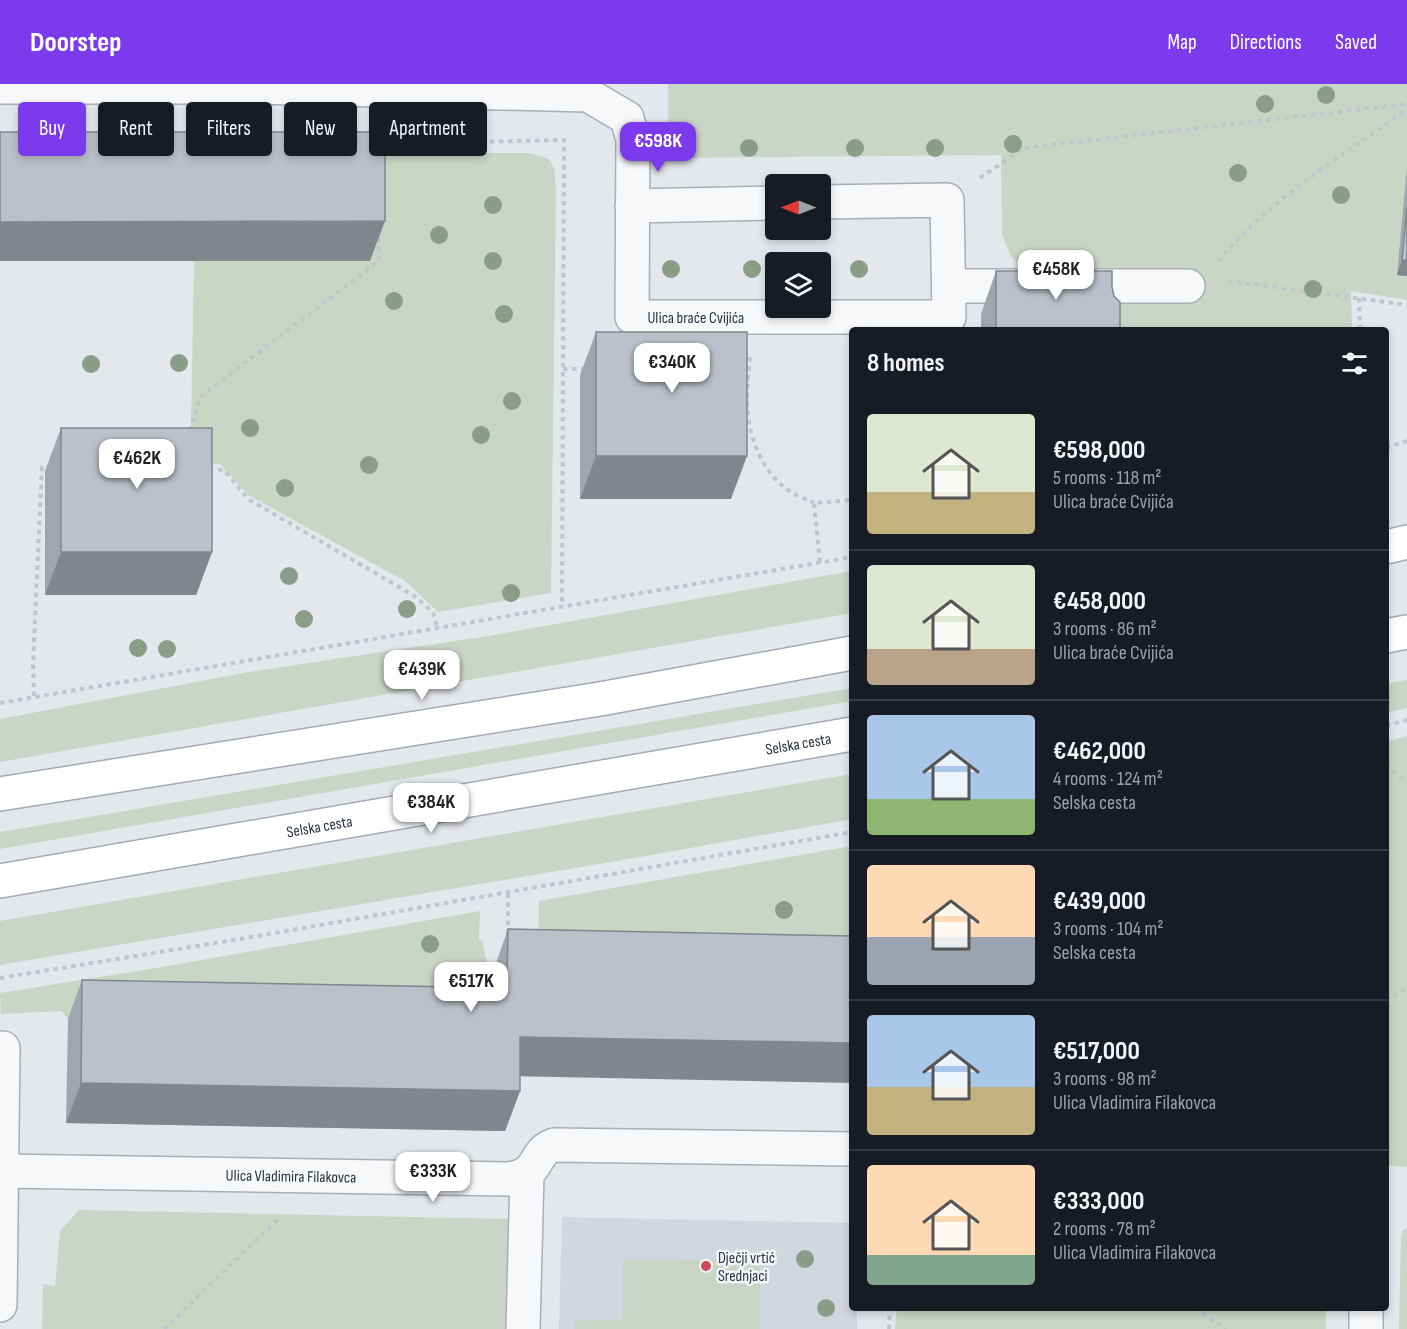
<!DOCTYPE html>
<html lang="en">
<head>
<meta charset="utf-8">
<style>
  body { margin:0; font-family:"Sofia Sans Condensed",sans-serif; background:#242831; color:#f1f3f6; height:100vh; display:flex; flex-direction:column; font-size:22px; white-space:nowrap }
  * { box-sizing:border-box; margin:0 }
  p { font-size:20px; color:#9ea1a6 }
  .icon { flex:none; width:33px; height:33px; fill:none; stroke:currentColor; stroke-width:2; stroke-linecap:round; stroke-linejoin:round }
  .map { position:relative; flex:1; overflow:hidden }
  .sheet { position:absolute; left:849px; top:243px; width:540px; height:984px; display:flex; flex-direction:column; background:#171b24; border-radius:6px; box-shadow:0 3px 9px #0003 }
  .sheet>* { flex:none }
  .guide { position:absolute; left:18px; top:18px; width:570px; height:54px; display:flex; gap:12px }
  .needle { width:39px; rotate:270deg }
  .fabs { position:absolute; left:765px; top:90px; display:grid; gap:12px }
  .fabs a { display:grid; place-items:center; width:66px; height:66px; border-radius:6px; background:#171b24; box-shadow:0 3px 9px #0003; font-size:30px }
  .price { position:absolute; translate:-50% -51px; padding:0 14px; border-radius:12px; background:#fff; color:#222; font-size:20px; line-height:39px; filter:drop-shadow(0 2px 3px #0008) }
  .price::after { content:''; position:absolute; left:50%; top:36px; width:18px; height:14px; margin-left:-9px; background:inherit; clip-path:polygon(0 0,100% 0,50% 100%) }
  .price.current { background:#7c3aed; color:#fff }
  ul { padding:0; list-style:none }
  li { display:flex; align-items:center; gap:18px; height:150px; padding:0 18px }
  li+li { border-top:2px solid #363941 }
  li span { display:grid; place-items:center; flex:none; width:168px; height:120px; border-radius:6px; color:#555 }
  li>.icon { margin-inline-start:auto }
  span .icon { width:72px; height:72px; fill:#fffc; stroke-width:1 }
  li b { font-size:26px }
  h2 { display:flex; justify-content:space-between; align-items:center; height:72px; padding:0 18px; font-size:26px }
  .tag { padding:0 21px; border-radius:6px; background:#171b24; box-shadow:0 3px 9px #0003; font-size:21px; line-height:54px }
  .tag.current { background:#7c3aed; color:#fff }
  header { display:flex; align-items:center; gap:36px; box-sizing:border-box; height:84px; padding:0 30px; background:#7c3aed; color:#fff }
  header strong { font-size:28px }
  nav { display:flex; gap:33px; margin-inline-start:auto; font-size:21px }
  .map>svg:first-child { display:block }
  .built { fill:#d2d6de }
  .green { fill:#c9d6c5 }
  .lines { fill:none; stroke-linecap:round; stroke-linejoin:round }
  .minor-casing { stroke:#a9aeb7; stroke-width:36 }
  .major-casing { stroke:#a3abb8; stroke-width:36 }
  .path { stroke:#c2c5cb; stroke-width:4; stroke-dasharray:4.5 4.5; stroke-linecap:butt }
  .minor { stroke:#f7f8fa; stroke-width:33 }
  .major { stroke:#fff; stroke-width:33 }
  .tree { fill:#899d89 }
  .wall { fill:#a1a5ae }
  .shaded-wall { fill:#83868d }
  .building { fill:#bbc0ca; stroke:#83868d; stroke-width:1.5 }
  .poi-dot { fill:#d1495b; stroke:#f4f6f9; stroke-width:2 }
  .labels { text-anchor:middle; stroke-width:5; stroke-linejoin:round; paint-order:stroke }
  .street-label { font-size:16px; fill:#2b3445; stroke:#f4f6f9 }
  .poi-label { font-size:16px; fill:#2b3445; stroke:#f4f6f9; text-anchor:start }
</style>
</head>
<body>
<header>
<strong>Doorstep</strong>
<nav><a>Map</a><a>Directions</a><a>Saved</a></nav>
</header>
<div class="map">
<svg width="1407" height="1245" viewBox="0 0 1407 1245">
  <rect width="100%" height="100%" fill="#e4e7ec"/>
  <path class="built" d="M562 1133 852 1139V1224H857V1245H559Z"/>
  <g class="green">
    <path d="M668 0H1407V216L1351 207 1352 246H1104L1033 188 1012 174 1002 151 1001 71 668 74Z"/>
    <path d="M370 69H529L549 75 554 84 556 103 551 509 438 528 405 497 248 411 220 380 199 378 191 341 194 177H370Z"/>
    <path d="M852 487V529L0 678V635L249 588 488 552Z"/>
    <path d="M1407 596V624L1386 629V600Z"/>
    <path d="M852 604V617L0 765V748Z"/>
    <path d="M1407 652V1083L1386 1081V658Z"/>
    <path d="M852 690V735L646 772 0 881V837Z"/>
    <path d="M852 762V891L538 886 539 817Z"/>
    <path d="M480 827 479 857 482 856 488 884 494 885 493 943 68 935 62 927 1 930 0 909 156 884Z"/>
    <path d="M79 1126 510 1135 508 1245H42L43 1200 55 1202 60 1147Z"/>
    <path d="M1407 1144V1245H1399L1401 1153 1403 1146Z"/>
    <path d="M623 1176 760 1177V1245H575V1236H622Z"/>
    <path d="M897 1224H1326V1245H895Z"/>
  </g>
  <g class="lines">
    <defs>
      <g id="minor">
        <path id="s1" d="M0 3H252L588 11 627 34 633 56 632 233H949L947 116 820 118"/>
        <path d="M632 122 776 119"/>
        <path d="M949 202H1188"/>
        <path id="s2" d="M1 1087 508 1095C542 1091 531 1069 554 1061L852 1065"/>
        <path d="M0 1221 3 964"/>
        <path d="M523 1245 527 1090"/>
        <path d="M1366 1245V1224"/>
      </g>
      <g id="major">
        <path d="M1386 463 1407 458"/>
        <path d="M1386 552 1407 548"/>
        <path d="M0 710 600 615 852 569"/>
        <path id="s3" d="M0 797 852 650"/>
      </g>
    </defs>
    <use href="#minor" class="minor-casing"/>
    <use href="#major" class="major-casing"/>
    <g class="path">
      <path d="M382 60 564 56 562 522"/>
      <path d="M980 94 1024 64 1407 20"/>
      <path d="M1218 177C1266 118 1345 70 1407 25"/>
      <path d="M1228 197 1407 221"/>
      <path d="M1359 214 1360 246"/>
      <path d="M750 273C749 287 747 301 747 315 747 349 761 391 793 409 799 413 807 415 814 419"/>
      <path d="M563 285H586"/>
      <path d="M190 347 200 313 379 177V148"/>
      <path d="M1386 364 1407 357"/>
      <path d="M209 385 224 386 248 415 413 511 433 528 437 543"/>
      <path d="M820 478 814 419 852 416"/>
      <path d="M34 612 33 579 42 383H51"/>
      <path d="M0 619 852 473"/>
      <path d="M1386 642 1407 636"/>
      <path d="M1386 681 1407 698"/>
      <path d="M508 850V808"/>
      <path d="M0 894 246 854 852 748"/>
      <path d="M1386 917 1407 904"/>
      <path d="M1195 1224 1226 1245"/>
      <path d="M164 1245 280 1133"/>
      <path d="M889 1245 890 1224"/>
    </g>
    <use href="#minor" class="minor"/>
    <use href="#major" class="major"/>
  </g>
  <g class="tree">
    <circle cx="1326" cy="11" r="9"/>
    <circle cx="1265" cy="20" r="9"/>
    <circle cx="673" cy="60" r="9"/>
    <circle cx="1013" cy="60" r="9"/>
    <circle cx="749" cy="64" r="9"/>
    <circle cx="855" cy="64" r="9"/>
    <circle cx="935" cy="64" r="9"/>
    <circle cx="1238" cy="89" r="9"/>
    <circle cx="1341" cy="111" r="9"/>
    <circle cx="493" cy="121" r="9"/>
    <circle cx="439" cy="151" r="9"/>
    <circle cx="493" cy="177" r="9"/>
    <circle cx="671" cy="185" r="9"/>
    <circle cx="752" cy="185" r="9"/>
    <circle cx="859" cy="185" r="9"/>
    <circle cx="1313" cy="205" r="9"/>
    <circle cx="394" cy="217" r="9"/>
    <circle cx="504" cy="230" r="9"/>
    <circle cx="179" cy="279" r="9"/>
    <circle cx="91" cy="280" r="9"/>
    <circle cx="512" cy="317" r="9"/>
    <circle cx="250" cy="344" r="9"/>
    <circle cx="481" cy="351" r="9"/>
    <circle cx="369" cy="381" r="9"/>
    <circle cx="285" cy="404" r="9"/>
    <circle cx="289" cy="492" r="9"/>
    <circle cx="511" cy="509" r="9"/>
    <circle cx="407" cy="525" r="9"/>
    <circle cx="304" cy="535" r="9"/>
    <circle cx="138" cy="564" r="9"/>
    <circle cx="167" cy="565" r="9"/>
    <circle cx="784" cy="826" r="9"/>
    <circle cx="430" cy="860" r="9"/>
    <circle cx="805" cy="1175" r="9"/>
    <circle cx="826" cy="1224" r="9"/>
  </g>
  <g class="wall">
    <path d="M1407 83V192L1397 191Z"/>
    <path d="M996 187 1112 203 1120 246H981V230Z"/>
    <path d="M596 248 731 415H580V291Z"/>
    <path d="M61 344 212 468 196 511H45V387Z"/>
    <path d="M508 845 520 993V1007L505 1047 66 1039 68 935 82 896 493 903 494 885Z"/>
  </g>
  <g class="shaded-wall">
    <path d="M385 137 370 177H0V138Z"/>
    <path d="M1402 176H1407V192L1397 191Z"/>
    <path d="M596 372H747L731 415H580Z"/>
    <path d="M61 468H212L196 511H45Z"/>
    <path d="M520 953 852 959V999L506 992Z"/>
    <path d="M81 999 520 1007 505 1047 66 1039Z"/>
  </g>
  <g class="building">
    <path d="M0 48H385V137L0 138Z"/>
    <path d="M1407 123V176H1402Z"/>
    <path d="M996 187H1112V203L1114 212 1120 218V246H996Z"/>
    <rect x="596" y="248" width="151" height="124"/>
    <rect x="61" y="344" width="151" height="124"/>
    <path d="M508 845 852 852V959L520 953V1007L81 999 82 896 507 904Z"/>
  </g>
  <circle class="poi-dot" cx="706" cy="1182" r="6"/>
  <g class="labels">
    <g class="street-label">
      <text dy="6" stroke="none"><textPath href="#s1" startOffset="897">Ulica braće Cvijića</textPath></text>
      <text dy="6" stroke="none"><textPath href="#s3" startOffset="810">Selska cesta</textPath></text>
      <text dy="6" stroke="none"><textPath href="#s3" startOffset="324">Selska cesta</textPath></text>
      <text dy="6" stroke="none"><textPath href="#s2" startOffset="290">Ulica Vladimira Filakovca</textPath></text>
    </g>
    <g class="poi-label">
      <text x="718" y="1179">Dječji vrtić<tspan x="718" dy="18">Srednjaci</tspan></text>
    </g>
  </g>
</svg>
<div class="fabs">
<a><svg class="needle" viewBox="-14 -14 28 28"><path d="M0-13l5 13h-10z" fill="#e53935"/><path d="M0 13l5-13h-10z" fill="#9ea1a6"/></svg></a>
<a><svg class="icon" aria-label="layers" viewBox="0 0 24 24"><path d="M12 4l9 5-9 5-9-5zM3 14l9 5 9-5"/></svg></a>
</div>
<b class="price current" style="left:658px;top:89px">€598K</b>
<b class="price" style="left:1056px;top:217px">€458K</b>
<b class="price" style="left:672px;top:310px">€340K</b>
<b class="price" style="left:137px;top:406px">€462K</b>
<b class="price" style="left:422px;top:617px">€439K</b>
<b class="price" style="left:431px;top:750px">€384K</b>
<b class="price" style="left:471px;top:929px">€517K</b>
<b class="price" style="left:433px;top:1119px">€333K</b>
<div class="guide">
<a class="tag current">Buy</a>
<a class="tag">Rent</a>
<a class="tag">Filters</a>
<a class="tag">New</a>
<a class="tag">Apartment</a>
</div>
<section class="sheet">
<h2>8 homes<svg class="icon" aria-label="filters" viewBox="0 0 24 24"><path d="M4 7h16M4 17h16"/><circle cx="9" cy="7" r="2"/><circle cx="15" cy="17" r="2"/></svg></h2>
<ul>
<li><span style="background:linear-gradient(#dfe7d0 65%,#c2b280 0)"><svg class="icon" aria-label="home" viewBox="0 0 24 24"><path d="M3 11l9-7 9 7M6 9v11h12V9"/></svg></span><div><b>€598,000</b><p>5 rooms · 118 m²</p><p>Ulica braće Cvijića</p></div></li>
<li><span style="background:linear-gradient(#dfe7d0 70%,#b9a48a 0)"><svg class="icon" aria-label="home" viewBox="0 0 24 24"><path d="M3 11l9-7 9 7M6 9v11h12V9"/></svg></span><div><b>€458,000</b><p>3 rooms · 86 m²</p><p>Ulica braće Cvijića</p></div></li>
<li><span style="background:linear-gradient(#a9c7e8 70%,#8fb573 0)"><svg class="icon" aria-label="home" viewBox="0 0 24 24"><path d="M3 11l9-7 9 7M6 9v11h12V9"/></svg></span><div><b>€462,000</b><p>4 rooms · 124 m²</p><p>Selska cesta</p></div></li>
<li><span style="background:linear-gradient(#ffd9b3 60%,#9aa5b1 0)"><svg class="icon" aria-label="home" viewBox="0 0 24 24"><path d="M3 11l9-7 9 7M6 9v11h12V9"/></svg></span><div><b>€439,000</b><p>3 rooms · 104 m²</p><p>Selska cesta</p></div></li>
<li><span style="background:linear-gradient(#a9c7e8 60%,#c2b280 0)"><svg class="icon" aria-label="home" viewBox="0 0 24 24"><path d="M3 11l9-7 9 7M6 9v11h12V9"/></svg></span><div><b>€517,000</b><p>3 rooms · 98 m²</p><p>Ulica Vladimira Filakovca</p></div></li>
<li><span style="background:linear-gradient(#ffd9b3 75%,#7fa58c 0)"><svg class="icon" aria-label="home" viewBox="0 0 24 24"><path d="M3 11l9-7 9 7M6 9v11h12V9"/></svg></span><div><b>€333,000</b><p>2 rooms · 78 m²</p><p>Ulica Vladimira Filakovca</p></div></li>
</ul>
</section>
</div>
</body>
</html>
